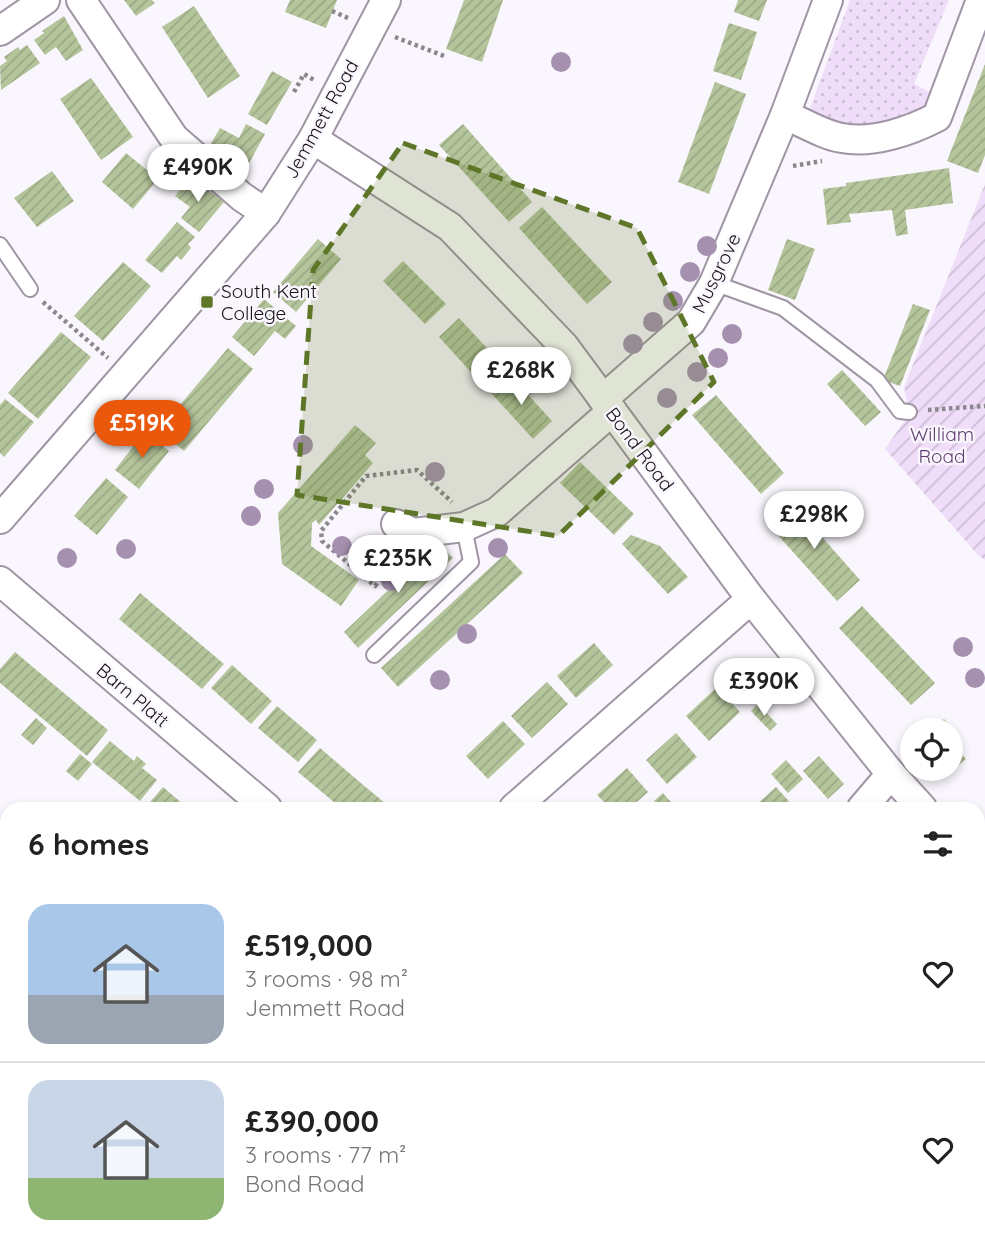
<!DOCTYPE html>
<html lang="en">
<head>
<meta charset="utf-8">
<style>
  body { margin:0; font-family:Quicksand,sans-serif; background:#f6f6f6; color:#222; height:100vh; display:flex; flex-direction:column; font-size:26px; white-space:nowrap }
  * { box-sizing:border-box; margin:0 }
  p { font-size:23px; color:#767676 }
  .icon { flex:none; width:38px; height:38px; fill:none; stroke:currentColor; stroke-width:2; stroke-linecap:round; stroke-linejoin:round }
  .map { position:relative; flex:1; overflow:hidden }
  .panel { position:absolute; left:0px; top:802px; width:985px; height:450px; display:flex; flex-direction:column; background:#fff; border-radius:21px 21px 0 0; box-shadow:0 4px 10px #0003 }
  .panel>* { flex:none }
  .buttons { position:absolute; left:900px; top:718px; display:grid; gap:14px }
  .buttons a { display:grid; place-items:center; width:63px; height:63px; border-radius:50%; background:#fff; box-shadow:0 4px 10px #0003; font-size:35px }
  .price { position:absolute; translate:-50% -60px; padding:0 16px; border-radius:24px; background:#fff; color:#222; font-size:23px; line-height:46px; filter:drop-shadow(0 2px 4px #0008) }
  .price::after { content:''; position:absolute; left:50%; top:42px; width:21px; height:16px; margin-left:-10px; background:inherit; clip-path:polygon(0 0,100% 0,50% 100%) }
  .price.active { background:#ea580c; color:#fff }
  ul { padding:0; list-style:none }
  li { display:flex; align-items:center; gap:21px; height:175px; padding:0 28px }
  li+li { border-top:2px solid #e0e0e0 }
  li span { display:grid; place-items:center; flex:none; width:196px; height:140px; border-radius:21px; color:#555 }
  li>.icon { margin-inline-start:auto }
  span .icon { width:84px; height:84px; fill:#fffc; stroke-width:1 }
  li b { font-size:30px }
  h2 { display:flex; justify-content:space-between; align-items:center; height:84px; padding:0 28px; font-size:30px }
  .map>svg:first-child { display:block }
  .grass { fill:url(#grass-dots) }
  .garden { fill:url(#garden-furrows) }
  .building { fill:url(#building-hatch) }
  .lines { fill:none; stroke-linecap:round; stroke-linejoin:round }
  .service-casing { stroke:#9f95a4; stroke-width:18 }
  .minor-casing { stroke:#9f95a4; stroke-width:32 }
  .path { stroke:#8b878e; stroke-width:4.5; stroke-dasharray:3.5 3.5; stroke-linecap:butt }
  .service { stroke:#fff; stroke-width:14 }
  .minor { stroke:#fff; stroke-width:28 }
  .tree { fill:#a590af }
  .marked { fill:#5e7628; fill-opacity:0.2; stroke:#5e7628; stroke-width:5; stroke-dasharray:14 9; stroke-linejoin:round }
  .poi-dot { fill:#5e7628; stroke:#faf6fd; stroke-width:2.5 }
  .labels { text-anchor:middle; stroke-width:5; stroke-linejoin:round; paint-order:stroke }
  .street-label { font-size:19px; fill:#161218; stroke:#faf6fd }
  .poi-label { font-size:19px; fill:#161218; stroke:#faf6fd; text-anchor:start }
  .park-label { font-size:19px; fill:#5f3d6f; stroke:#faf6fd }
</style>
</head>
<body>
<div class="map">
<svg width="985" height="1250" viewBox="0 0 985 1250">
  <defs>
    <pattern id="grass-dots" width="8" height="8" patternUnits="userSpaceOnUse" patternTransform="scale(1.75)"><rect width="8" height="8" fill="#f0ddf9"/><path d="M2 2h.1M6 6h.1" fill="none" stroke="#cdbdd5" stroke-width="1.8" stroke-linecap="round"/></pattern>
    <pattern id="garden-furrows" width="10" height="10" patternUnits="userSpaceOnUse" patternTransform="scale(1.75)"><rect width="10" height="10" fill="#f0ddf9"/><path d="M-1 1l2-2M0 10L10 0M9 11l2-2" fill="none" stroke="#cdbdd5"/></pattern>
    <pattern id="building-hatch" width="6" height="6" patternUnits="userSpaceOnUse" patternTransform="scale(1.75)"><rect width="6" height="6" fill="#b5c59b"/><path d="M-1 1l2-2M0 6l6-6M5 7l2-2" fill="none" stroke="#9ba885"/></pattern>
  </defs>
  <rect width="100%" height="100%" fill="#faf6fd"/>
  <path class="grass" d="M850 0H949L914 84 936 95 928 112 913 121 848 129 809 111Z"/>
  <g class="garden">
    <path d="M985 184V560L978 555 885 449 907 417 909 412 904 387Z"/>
    <path d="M978 1179 985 1187V1250H654L664 1244H978Z"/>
  </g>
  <g class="building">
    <path d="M124 0H152L155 3 136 16Z"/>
    <path d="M290 0H337L326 28 285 12Z"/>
    <path d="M464 0H503L482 62 446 49Z"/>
    <path d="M738 0H767L759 21 734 12Z"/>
    <path d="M194 6 240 76 208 98 162 27Z"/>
    <path d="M64 16 83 50 66 61 56 47 45 55 34 40 44 33 42 31Z"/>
    <path d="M729 23 757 32 741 80 713 71Z"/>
    <path d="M27 45 40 63 1 90 0 66 7 61 4 57 18 47 20 50Z"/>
    <path d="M985 64V155L978 173 947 161Z"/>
    <path d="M272 71 292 82 267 125 248 114Z"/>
    <path d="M91 78 133 137 101 160 60 99Z"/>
    <path d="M715 82 746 94 709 194 678 182Z"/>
    <path d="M246 124 265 134 248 165 210 145 220 128 239 138Z"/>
    <path d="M463 124 532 202 509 222 439 145Z"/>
    <path d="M126 153 158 179 133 209 102 182Z"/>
    <path d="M949 168 953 203 905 210 908 234 896 236 892 210 849 214 851 222 827 225 823 189 846 186V183L860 181Z"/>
    <path d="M52 171 74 201 37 227 14 198Z"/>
    <path d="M191 176 224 202 199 232 181 218 190 207 175 196Z"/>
    <path d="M542 207 612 282 587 304 519 228Z"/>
    <path d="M177 222 195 237 188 244 191 248 181 260 177 256 162 273 145 260Z"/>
    <path d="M318 239 341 259 296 312 273 292Z"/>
    <path d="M787 239 815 249 795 300 768 290Z"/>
    <path d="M403 261 446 304 425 324 383 281Z"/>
    <path d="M123 262 151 286 103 341 74 316Z"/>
    <path d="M264 299 296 326 285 339 275 331 254 356 232 337Z"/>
    <path d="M913 304 930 310 900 386 883 380Z"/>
    <path d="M459 318 500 362 479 381 439 337Z"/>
    <path d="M61 332 91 357 38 419 8 393Z"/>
    <path d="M228 348 253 369 184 451 159 430Z"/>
    <path d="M842 370 881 412 865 426 827 384Z"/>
    <path d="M510 375 552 421 533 439 491 393Z"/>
    <path d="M716 395 784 473 761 494 692 415Z"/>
    <path d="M5 399 34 422 4 457 0 453V405Z"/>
    <path d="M355 425 376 443 365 455 373 463 319 525 316 520 312 523 311 546 359 580 341 606 282 564 278 513Z"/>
    <path d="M145 431 169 451 139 489 115 470Z"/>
    <path d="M580 462 634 514 614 535 560 483Z"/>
    <path d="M106 478 128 497 97 535 74 516Z"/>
    <path d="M791 502 860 580 837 601 767 523Z"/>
    <path d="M631 535 660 546 688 577 668 594 622 544Z"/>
    <path d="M438 543 453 558 358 648 344 632Z"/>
    <path d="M505 554 523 573 398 687 381 668Z"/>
    <path d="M140 593 224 664 202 689 119 619Z"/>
    <path d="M862 606 935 683 911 705 839 628Z"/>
    <path d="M594 643 613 665 576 698 557 676Z"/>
    <path d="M15 652 108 730 87 756 0 683V669Z"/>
    <path d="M746 658 772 687 755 702 729 673Z"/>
    <path d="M232 665 272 701 251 724 211 688Z"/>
    <path d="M547 682 568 704 532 738 511 716Z"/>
    <path d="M717 687 740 712 709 741 686 716Z"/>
    <path d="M758 704 777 724 770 731 751 711Z"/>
    <path d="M277 706 317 740 298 762 258 728Z"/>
    <path d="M36 718 47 728 33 745 21 735Z"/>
    <path d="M944 719 955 732 950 736V730H931Z"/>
    <path d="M503 721 525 744 488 779 466 756Z"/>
    <path d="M676 733 697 757 667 784 646 760Z"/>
    <path d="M950 740 966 759 944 778 935 768H950Z"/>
    <path d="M110 741 134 761 137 756 146 764 142 768 157 780 140 801 92 762Z"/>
    <path d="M320 748 362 784 391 808H341L298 772Z"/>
    <path d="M80 754 92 764 78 781 66 771Z"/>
    <path d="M819 756 844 784 828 799 803 771Z"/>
    <path d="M786 760 803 779 788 793 771 774Z"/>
    <path d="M627 768 648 792 630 808H610L597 795Z"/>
    <path d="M163 787 184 805 188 808H145Z"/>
    <path d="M776 787 795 808H758L755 806Z"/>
    <path d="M663 793 676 808H660L654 801Z"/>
    <path d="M7 850V876L0 870V858Z"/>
    <path d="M978 928 985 936V970L978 976Z"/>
    <path d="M0 1124 7 1130V1159L4 1163 0 1160Z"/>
    <path d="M197 1244H255V1245L248 1247 250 1250H198Z"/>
    <path d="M516 1244H551L556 1250H517L514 1247Z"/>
    <path d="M561 1244H596L589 1250H565Z"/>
  </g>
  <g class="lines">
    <defs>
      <g id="service">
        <path d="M0 245 30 289"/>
        <path d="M714 283 783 308 877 380 900 411 909 412"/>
        <path d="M374 655 471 562 464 527"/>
        <path d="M0 1018 7 1008"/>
        <path d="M143 1244 145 1250"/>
      </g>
      <g id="minor">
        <path d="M81 0 174 138 242 197 266 213"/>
        <path d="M0 31 45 0"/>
        <path d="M785 115C803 122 823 135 842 138 873 144 910 131 937 117L981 0"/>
        <path d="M313 139 450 227 564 346 751 599 891 774 922 808"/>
        <path d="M603 399 691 322 714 283 785 115 828 0"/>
        <path d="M0 519 266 213 313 139 386 0"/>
        <path d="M396 524 413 533 464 527 497 512 612 411"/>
        <path d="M0 581 267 808"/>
        <path d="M514 808 751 599"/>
        <path d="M862 808 891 774"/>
        <path d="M978 871 985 879"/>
        <path d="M0 1061 7 1066"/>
        <path d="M421 1244 424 1250"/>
        <path d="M447 1250 458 1244"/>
      </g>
    </defs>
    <use href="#service" class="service-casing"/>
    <use href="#minor" class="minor-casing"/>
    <g class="path">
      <path d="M332 11 348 18"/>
      <path d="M395 37 444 56"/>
      <path d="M294 92 304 74 314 80"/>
      <path d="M793 166 822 161"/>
      <path d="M43 302 108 358"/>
      <path d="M928 410 985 406"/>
      <path d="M399 556 375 586 322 541 321 531 366 476 417 470 452 502"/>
      <path d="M754 1250 755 1244"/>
    </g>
    <use href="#service" class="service"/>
    <use href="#minor" class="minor"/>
  </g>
  <g class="tree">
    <circle cx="561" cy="62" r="10"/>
    <circle cx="707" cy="246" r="10"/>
    <circle cx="690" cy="272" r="10"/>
    <circle cx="673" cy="301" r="10"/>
    <circle cx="653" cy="322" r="10"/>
    <circle cx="732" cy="334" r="10"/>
    <circle cx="633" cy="344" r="10"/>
    <circle cx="718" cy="358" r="10"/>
    <circle cx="697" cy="372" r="10"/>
    <circle cx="667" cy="398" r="10"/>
    <circle cx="303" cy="445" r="10"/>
    <circle cx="435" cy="472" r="10"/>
    <circle cx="264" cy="489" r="10"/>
    <circle cx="251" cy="516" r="10"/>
    <circle cx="342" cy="546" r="10"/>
    <circle cx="498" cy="548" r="10"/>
    <circle cx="126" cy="549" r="10"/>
    <circle cx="67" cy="558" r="10"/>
    <circle cx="391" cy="581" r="10"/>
    <circle cx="467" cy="634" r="10"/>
    <circle cx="963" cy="647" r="10"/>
    <circle cx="975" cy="678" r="10"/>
    <circle cx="440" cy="680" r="10"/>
  </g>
  <path class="marked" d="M403 143 637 228 714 382 558 536 297 495 313 270Z"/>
  <rect class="poi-dot" x="200" y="295" width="14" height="14" rx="3.5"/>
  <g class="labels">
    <g class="street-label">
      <text transform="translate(321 119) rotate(-61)" y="7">Jemmett Road</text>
      <text transform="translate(716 273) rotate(-64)" y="7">Musgrove</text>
      <text transform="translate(640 449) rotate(53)" y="7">Bond Road</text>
      <text transform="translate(133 695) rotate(40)" y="7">Barn Platt</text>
    </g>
    <g class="poi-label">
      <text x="221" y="298">South Kent<tspan x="221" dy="22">College</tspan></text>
    </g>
    <g class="park-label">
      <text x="942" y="441">William<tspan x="942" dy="22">Road</tspan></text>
    </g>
  </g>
</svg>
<div class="buttons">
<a><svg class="icon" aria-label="locate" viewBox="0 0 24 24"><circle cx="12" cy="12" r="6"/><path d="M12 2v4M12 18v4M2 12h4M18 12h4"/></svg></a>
</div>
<b class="price" style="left:198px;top:204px">£490K</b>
<b class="price" style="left:521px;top:407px">£268K</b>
<b class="price active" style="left:142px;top:460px">£519K</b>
<b class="price" style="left:814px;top:551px">£298K</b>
<b class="price" style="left:398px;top:595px">£235K</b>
<b class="price" style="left:764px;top:718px">£390K</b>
<section class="panel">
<h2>6 homes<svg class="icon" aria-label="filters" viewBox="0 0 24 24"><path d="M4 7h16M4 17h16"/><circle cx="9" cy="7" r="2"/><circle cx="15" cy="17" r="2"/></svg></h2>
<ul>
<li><span style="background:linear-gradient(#a9c7e8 65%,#9aa5b1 0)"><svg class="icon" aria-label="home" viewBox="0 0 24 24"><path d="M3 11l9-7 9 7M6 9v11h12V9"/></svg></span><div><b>£519,000</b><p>3 rooms · 98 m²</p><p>Jemmett Road</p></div><svg class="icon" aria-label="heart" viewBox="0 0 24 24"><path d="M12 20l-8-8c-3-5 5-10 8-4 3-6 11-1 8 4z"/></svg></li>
<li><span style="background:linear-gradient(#c9d6e8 70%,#8fb573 0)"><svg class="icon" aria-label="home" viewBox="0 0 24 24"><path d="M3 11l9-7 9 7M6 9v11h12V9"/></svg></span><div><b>£390,000</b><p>3 rooms · 77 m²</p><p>Bond Road</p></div><svg class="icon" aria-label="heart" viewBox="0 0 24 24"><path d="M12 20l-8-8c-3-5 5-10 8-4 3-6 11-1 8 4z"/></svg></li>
</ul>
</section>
</div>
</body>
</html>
